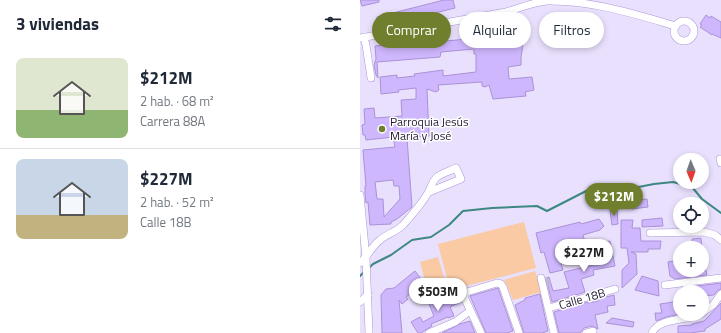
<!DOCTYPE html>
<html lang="es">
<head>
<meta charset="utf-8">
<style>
  body { margin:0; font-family:"Titillium Web",sans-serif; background:#f2f2f3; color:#1f2937; height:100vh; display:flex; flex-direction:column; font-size:15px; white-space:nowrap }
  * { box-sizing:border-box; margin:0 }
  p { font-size:13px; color:#747a83 }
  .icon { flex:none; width:22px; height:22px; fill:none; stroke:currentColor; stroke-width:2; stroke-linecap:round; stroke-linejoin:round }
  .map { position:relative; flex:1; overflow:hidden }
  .side { display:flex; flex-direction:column; background:#fff; width:360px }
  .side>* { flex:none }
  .top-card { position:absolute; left:12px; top:12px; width:289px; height:36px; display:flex; gap:8px }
  .needle { width:26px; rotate:178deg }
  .buttons { position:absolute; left:313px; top:153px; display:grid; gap:8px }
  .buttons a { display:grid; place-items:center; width:36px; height:36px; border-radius:50%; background:#fff; box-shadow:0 2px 6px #0003; font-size:20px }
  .price { position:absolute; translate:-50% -34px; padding:0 9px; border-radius:14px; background:#fff; color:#222; font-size:13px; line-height:26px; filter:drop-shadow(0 1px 2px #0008) }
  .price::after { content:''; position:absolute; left:50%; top:24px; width:12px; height:9px; margin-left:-6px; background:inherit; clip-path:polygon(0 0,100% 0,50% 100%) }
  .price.on { background:#6f7f2e; color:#fff }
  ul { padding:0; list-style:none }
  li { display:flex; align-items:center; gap:12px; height:100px; padding:0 16px }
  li+li { border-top:1px solid #e0e1e3 }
  li span { display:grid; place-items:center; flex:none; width:112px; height:80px; border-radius:8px; color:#555 }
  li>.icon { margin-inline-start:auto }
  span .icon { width:48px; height:48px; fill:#fffc; stroke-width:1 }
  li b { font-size:17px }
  h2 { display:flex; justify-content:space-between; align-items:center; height:48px; padding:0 16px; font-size:17px }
  .pill { padding:0 14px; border-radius:18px; background:#fff; box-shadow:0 2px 6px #0003; font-size:14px; line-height:36px }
  .pill.on { background:#6f7f2e; color:#fff }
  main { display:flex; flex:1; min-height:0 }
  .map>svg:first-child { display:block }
  .green { fill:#f9caa4 }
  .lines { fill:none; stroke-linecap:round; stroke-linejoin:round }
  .stream { stroke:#3d8882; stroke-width:2 }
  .building { fill:#cfb7fe; stroke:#aa92d6; fill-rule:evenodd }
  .minor-tunnel { stroke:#c1b8d5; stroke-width:7; stroke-dasharray:7 3.5; stroke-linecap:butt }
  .minor-casing { stroke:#ae96da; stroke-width:8 }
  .minor { stroke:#fff; stroke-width:7 }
  .poi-dot { fill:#6f7f2e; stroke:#fff; stroke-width:1.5 }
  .labels { text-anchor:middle; stroke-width:3; stroke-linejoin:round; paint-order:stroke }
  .poi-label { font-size:12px; fill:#231933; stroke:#fff; text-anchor:start }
  .street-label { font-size:12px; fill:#231933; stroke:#fff }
</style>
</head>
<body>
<main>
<section class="side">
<h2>3 viviendas<svg class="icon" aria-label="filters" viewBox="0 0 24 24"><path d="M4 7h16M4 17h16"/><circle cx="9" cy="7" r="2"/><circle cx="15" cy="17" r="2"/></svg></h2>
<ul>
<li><span style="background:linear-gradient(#dfe7d0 65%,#8fb573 0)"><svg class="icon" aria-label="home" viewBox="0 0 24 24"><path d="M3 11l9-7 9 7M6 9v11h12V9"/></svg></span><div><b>$212M</b><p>2 hab. · 68 m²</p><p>Carrera 88A</p></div></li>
<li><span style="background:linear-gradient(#c9d6e8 70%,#c2b280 0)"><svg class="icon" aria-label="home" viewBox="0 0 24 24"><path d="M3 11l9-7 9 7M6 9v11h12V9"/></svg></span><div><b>$227M</b><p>2 hab. · 52 m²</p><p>Calle 18B</p></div></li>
</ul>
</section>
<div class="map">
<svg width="361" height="333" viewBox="0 0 361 333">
  <rect width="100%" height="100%" fill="#e9e0fd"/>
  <g class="green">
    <path d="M164 222 176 268 90 290 78 244Z"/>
    <path d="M78 257 88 290 69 296 60 262Z"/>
    <path d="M175 271 182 292 153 300 144 280Z"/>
  </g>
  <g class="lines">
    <g class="stream">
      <path d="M9 268 13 264 31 255 52 240 71 237 89 225 103 211 132 208 177 206 187 211 232 188 258 191 294 184 313 182 332 187 342 199 361 213"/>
      <path d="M0 276 4 272"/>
    </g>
  </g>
  <g class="building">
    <path d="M0 0H19V2L2 6Z"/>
    <path d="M84 0H93L95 8 19 27 17 17Z"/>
    <path d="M346 15 350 18 351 16 361 22V38L352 34V35L340 27 342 25 340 24Z"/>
    <path d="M120 32H124L126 47 163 45 161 57V65L148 67 149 79 172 77 174 90 165 92 166 96 133 99 129 85 125 87 122 86V82L78 85 79 90 76 92 67 89 69 136 47 138 52 207 37 219 31 222V224L10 225 8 202 6 203 5 194V186H6L3 150 35 147 33 137 6 140 5 135H3L2 125 5 124 4 109 14 108 15 118 42 116 41 100 56 99V88L38 90 39 92 21 94 20 77 37 75V78L55 76 54 74 83 70V76L116 72V54H114V49L81 52 80 57 17 62 18 78 16 75 14 65 16 59 15 46 33 44V46L50 45V43L67 40 70 36 74 38 75 42 118 38V34ZM33 180 34 186H39L40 199 24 217 23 199H17L15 182Z"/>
    <path d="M287 199 288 207 272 209 271 201Z"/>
    <path d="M257 209 258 224 252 225 250 210Z"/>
    <path d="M302 218 303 226 282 227V220Z"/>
    <path d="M239 219 244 226 240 230 223 235 225 242 197 249 203 270 190 273 184 252 181 253 176 233 220 222 221 224Z"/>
    <path d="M261 220H273L272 228H280L281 241H301L300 249H288V252H271L276 254 277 274 262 288V270L269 263 267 248H261Z"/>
    <path d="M341 238 342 248H333L332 239Z"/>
    <path d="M250 241 255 266 233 270 234 275 221 279 225 292 192 302 186 278 189 277 193 291 209 288 204 272 237 264 233 244Z"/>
    <path d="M320 260V270H346L347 275 315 279 310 276 308 262Z"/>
    <path d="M55 271 64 283 46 297 48 299 42 304 39 300 42 333H22L21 295 26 289 34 288Z"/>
    <path d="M282 276 298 281 299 296 275 290Z"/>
    <path d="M361 283V289L357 291 354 295 342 296V292H321V288Z"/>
    <path d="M138 288 153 331 147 333H126L110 296Z"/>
    <path d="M97 289 99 295H100L101 302 90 307 94 316 88 318V317L71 324 72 326 61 333H58L51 322 60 317 63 322 74 316 69 304 74 302 75 305 91 298 89 292Z"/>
    <path d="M180 294 188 331 182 333H164L155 305 165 300V298Z"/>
    <path d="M254 295 255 305 247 306 248 312 235 315 238 329 232 326 224 328 220 333H199L194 312 228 302V303L238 301V299Z"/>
    <path d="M320 301V314L306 317 296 321 295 313H302L300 304Z"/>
    <path d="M361 303V319L345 329V331L330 333H318V326L332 325V324L344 321Z"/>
    <path d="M252 318 274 322 273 327 246 323Z"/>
    <path d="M110 321 115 333H82L100 324Z"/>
  </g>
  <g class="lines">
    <path class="minor-tunnel" d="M184 279 187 283V289"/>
    <defs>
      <g id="minor">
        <circle cx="324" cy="31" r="10"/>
        <path d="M4 37 6 45 11 78"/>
        <path d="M0 38 146 12C160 8 173 2 187 1 231 0 274 14 316 26"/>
        <path d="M360 159 361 163"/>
        <path d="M0 195 6 258 9 333"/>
        <path d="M290 233 344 232 355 235 361 240"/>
        <path d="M0 263C8 256 11 247 20 240 27 234 36 232 43 225 52 215 61 205 68 193 71 188 72 181 77 177 82 173 90 171 96 168L101 179 69 192"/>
        <path d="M181 278 194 333"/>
        <path d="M305 285 361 278"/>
        <path d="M0 302 8 295"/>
        <path d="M189 308 255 289"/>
        <path d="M342 313 353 305 361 294"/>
        <path d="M69 333 95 322 110 311"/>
        <path d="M121 333 105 299V294L107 292 137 283 141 284 143 287 159 333"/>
        <path d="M226 333 233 331"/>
        <path d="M292 333C299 317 327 321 341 314"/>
      </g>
    </defs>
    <use href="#minor" class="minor-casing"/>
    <use href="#minor" class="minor"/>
  </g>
  <circle class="poi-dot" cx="22" cy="129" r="4"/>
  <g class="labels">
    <g class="poi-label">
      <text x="30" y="126">Parroquia Jesús<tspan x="30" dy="14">María y José</tspan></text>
    </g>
    <g class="street-label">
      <text transform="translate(222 299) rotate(-16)" y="4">Calle 18B</text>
    </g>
  </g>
</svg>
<div class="buttons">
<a><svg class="needle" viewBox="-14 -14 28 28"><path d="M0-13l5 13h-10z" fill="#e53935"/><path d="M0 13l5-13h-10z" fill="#747a83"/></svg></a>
<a><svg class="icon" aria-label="locate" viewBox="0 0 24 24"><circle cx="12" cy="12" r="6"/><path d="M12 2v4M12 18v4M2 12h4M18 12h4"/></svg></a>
<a>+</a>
<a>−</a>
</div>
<b class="price on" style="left:254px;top:217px">$212M</b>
<b class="price" style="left:224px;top:273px">$227M</b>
<b class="price" style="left:78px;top:312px">$503M</b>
<div class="top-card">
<a class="pill on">Comprar</a>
<a class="pill">Alquilar</a>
<a class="pill">Filtros</a>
</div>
</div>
</main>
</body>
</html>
